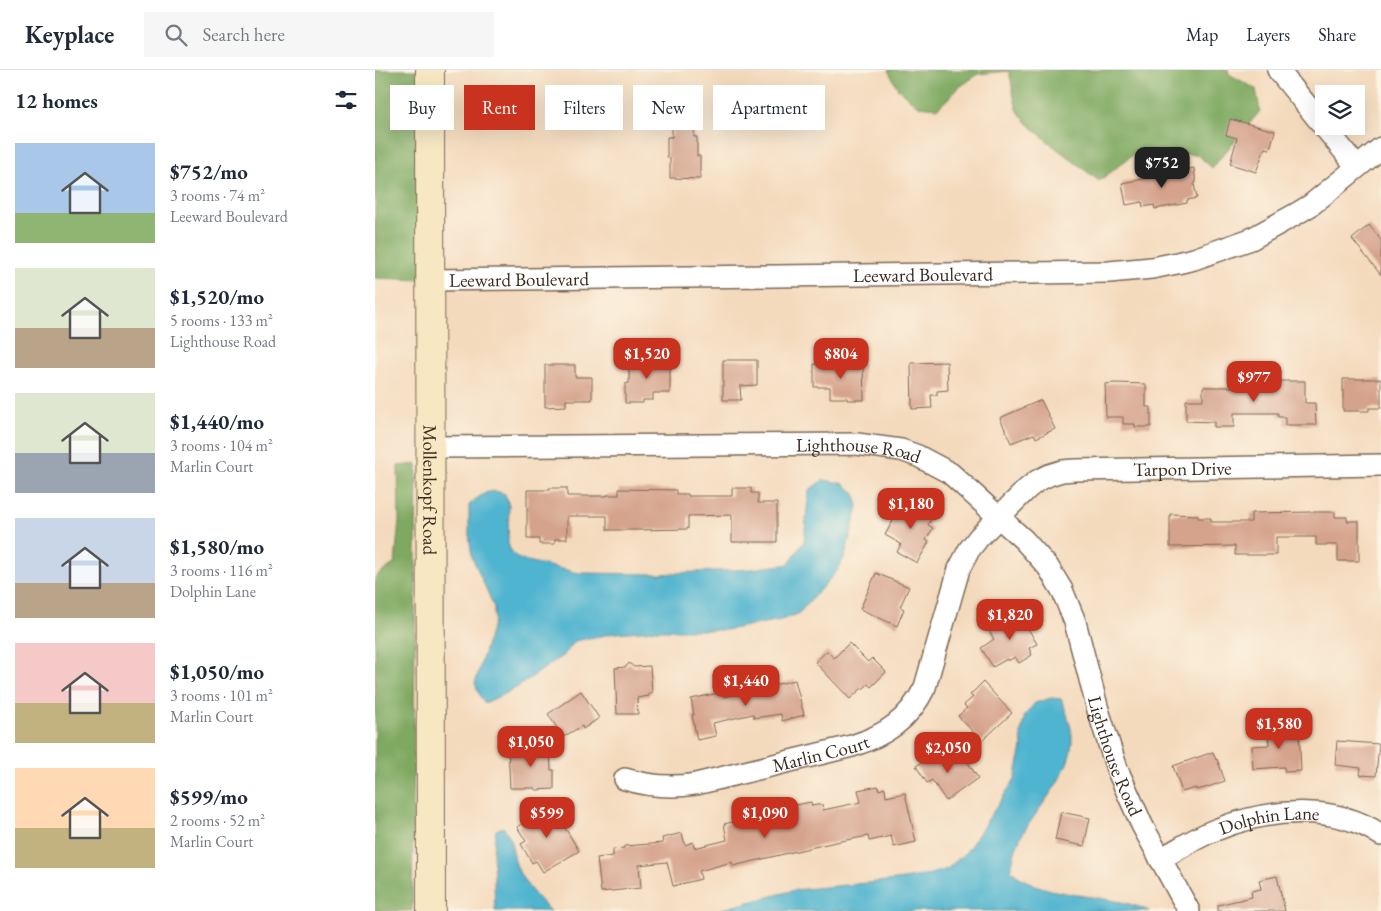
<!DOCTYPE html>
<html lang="en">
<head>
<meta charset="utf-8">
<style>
  body { margin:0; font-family:"EB Garamond",serif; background:#f6f6f7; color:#1f2937; height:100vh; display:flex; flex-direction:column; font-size:19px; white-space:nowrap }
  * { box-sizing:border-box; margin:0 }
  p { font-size:16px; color:#747a83 }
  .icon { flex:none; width:28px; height:28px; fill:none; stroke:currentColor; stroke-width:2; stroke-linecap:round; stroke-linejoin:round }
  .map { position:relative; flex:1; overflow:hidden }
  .side { display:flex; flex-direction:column; background:#fff; width:375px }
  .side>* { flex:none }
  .banner { position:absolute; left:15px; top:15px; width:475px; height:45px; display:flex; gap:10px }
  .fabs { position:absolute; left:940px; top:15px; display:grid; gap:10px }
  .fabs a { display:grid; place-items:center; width:50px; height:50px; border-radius:0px; background:#fff; box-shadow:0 5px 20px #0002; font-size:25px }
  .price { position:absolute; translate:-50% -42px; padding:0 11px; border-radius:10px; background:#c8321e; color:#fff; font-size:16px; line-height:32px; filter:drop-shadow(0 1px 2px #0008) }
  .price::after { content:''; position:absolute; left:50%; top:30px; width:15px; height:11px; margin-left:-8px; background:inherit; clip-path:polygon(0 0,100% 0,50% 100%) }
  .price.on { background:#222; color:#fff }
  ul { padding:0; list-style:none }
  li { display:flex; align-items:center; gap:15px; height:125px; padding:0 15px }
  li span { display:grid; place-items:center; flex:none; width:140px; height:100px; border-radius:0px; color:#555 }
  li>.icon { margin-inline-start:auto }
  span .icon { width:60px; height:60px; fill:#fffc; stroke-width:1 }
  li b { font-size:21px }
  h2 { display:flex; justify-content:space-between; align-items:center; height:60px; padding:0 15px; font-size:21px }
  .chip { padding:0 18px; border-radius:0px; background:#fff; box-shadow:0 5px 20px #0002; font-size:18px; line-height:45px }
  .chip.on { background:#c8321e; color:#fff }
  header { display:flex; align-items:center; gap:30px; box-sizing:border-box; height:70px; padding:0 25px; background:#fff; border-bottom:1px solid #e0e1e3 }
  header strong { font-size:24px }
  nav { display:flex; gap:28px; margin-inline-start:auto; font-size:18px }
  .search { width:350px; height:45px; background:#f6f6f7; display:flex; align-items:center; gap:12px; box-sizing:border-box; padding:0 18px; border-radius:0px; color:#747a83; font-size:19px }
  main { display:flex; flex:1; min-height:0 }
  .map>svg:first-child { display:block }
  .forest { fill:#7ea961; stroke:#5c6a40 }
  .water { fill:#50b4cf; stroke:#466f76 }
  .building { fill:#d5a38c }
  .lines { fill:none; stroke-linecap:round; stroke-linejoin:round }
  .street-casing { stroke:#7c6856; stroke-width:24 }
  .secondary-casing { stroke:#7c6856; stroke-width:30 }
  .street { stroke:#fff; stroke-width:21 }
  .secondary { stroke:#f7e8c3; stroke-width:28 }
  .labels { text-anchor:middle; stroke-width:4.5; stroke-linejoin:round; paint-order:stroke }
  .street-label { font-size:19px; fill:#3b2a1e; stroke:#fcf5e5 }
</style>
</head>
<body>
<header>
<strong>Keyplace</strong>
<div class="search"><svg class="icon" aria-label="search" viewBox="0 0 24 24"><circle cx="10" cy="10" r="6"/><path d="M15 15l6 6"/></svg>Search here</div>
<nav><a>Map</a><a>Layers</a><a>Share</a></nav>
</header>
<main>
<section class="side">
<h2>12 homes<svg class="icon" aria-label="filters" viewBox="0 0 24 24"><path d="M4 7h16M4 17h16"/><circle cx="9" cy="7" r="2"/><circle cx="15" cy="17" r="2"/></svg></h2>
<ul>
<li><span style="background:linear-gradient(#a9c7e8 70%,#8fb573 0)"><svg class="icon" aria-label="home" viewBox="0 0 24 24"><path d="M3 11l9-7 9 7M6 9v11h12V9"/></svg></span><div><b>$752/mo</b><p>3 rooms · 74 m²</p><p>Leeward Boulevard</p></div></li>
<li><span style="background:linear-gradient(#dfe7d0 60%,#b9a48a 0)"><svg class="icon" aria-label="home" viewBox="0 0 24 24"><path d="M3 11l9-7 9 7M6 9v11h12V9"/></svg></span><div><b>$1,520/mo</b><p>5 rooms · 133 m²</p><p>Lighthouse Road</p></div></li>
<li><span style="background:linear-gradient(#dfe7d0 60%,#9aa5b1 0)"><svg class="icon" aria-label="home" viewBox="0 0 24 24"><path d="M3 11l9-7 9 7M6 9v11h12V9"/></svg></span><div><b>$1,440/mo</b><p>3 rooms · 104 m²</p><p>Marlin Court</p></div></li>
<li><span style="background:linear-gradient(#c9d6e8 65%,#b9a48a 0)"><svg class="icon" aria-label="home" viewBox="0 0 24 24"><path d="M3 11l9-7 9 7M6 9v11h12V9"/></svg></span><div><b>$1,580/mo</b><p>3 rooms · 116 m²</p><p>Dolphin Lane</p></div></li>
<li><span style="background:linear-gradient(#f6c9c9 60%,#c2b280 0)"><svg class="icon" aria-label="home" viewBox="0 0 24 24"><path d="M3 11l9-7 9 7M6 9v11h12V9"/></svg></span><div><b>$1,050/mo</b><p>3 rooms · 101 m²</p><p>Marlin Court</p></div></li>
<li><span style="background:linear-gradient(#ffd9b3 60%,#c2b280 0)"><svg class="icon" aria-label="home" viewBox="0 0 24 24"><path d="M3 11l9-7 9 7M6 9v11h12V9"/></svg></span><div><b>$599/mo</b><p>2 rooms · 52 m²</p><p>Marlin Court</p></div></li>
</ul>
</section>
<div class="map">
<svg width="1006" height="841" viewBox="0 0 1006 841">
  <rect width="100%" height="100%" fill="#fcf5e5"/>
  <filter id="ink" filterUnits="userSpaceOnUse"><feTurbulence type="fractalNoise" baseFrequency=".02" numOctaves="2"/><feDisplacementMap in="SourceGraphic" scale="10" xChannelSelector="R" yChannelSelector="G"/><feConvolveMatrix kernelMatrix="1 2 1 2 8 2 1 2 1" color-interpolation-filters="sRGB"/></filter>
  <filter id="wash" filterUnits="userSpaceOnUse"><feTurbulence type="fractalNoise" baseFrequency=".0096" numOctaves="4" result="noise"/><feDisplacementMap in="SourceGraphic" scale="20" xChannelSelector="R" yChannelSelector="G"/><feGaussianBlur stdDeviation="1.12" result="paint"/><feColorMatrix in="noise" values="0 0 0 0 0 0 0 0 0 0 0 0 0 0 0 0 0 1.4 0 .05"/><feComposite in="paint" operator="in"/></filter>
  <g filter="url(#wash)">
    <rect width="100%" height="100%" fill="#f4dabd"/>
    <g class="forest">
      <path d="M0 0H45L47 210 0 208Z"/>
      <path d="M513 0H853L854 4 881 19 885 41 837 98 823 85 763 81 724 111C707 97 649 57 642 39 638 27 637 13 634 1L603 4 586 16 563 38 543 36 523 19Z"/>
      <path d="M42 394 37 841H0V507L20 493 24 450 23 396Z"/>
    </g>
    <g class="water">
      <path d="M448 410 467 413 479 422 483 436 470 486 462 501 423 544 406 550 351 560H279L240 563 200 571 190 584 141 618 110 633 105 626 100 613 119 550V537L97 487 94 464V435C107 425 113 417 130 424L134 436 133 473 136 482 144 489 204 503 285 504 377 499 414 494 429 471 434 420Z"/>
      <path d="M676 628 686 629C691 641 696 654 697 666 699 702 664 735 647 765 641 775 638 789 636 801 674 832 731 821 774 841H340L420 820 522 810 552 805 572 799 592 781 640 709 647 677 646 662 650 645 660 633Z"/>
      <path d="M128 757C139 769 136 782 142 797 147 811 164 830 175 841H120L118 780 121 760Z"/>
    </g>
    <g id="blocks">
      <g class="building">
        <path d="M297 31 320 32 319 67H322V86H325V109L295 108V88L292 87V67H297Z"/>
        <path d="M855 49 900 61 895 79 890 78 881 102 855 94 862 68 851 65Z"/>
        <path d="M802 95 803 101 819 98 821 113 819 114 822 128 812 130V133L780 139 779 135 768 137 767 132 751 135 747 113 784 106 783 99Z"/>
        <path d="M994 155 1006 170V205L977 169Z"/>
        <path d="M254 290H295V323H278V330H268V333H250V314L254 313Z"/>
        <path d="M348 290H382V315L365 316 366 330H348Z"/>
        <path d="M572 292 573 320 562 321V325H556L557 338 537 339 536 293Z"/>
        <path d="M439 294H488L489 330H472V328H455V317H439Z"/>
        <path d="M170 295H200V307H217V330H191V336L170 337Z"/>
        <path d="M887 307H902V311H930V333H940L941 355H910V347H903V343H859V357H839V352L811 351V330H828V317H881V312H887Z"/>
        <path d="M968 309H1006V338H994V341H968Z"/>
        <path d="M740 313 771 314V337H776V357H760V354H748V347H731L730 314Z"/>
        <path d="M666 330 680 359 661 368 659 364 636 373 625 348Z"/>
        <path d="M174 418H192V426H232V425H244V419L301 420V424H313V426H357V418H376V423H383V433H402V472H357V445L313 446V459L262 460H232V446H192V469H180V474H164V469H152V420H174Z"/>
        <path d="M530 429 558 445 553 455 558 458 551 470 554 472 542 493 522 482 526 474 510 465Z"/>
        <path d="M939 442H960V447H972V451H984V491H963V475H941V467H901V485H860V476L795 477V444L823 445V448H836V452H876V443Z"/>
        <path d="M501 503 534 517 525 537 529 539 522 556 485 539Z"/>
        <path d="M643 541 662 574 654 578 657 585 644 593 640 587 633 591 632 589 618 597 606 578 619 569 614 561 630 551 629 549Z"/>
        <path d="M474 573 493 592 497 588 511 602 496 617 493 614 488 619 487 618 475 629 440 592 452 581 459 588Z"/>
        <path d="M254 593 259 597 275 596 277 623H274V626L262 628 263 644H242L240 598 251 597Z"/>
        <path d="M420 610 429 645 407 651 406 644 379 648 378 644 338 653 341 666 322 670 317 645H319L316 629 348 622 349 627Z"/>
        <path d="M608 612 637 643 607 671 583 646 592 638 589 635 598 627 595 625Z"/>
        <path d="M206 621 224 648 208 659 207 656 188 667 173 644Z"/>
        <path d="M908 653 909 661 924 660 926 701 910 702 909 697 878 699 877 676 894 675 892 654Z"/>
        <path d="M962 671 1004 674 1001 706 985 705 986 698 960 695Z"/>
        <path d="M175 675 176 700H179V719L160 720V718H135L133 677Z"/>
        <path d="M585 680 603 708 571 731 557 710 552 713 541 696 557 686 559 689 567 684 571 689Z"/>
        <path d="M838 682 841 690 842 689 850 711 830 718 821 720V718L807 722 798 696Z"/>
        <path d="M503 716 504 720 510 718 511 727 530 723 541 772 519 777 516 766 494 771 493 766 456 773 358 796 357 792 324 801 326 809 298 816 292 792 264 795 266 818 226 822 222 788 238 786V779L249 778V776L288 773 287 768 307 763 310 775 318 772 319 778 352 770 349 754 383 746 382 743 436 732 437 736 447 734 448 740 486 732 483 720Z"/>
        <path d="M180 734 189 749 186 751 204 781 168 802 161 791 157 793 146 774 151 771 142 757Z"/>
        <path d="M686 742 715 748 709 776 680 770Z"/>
        <path d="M902 806 910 841H843V835L877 827 876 821 886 819 884 810Z"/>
      </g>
    </g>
  </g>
  <g filter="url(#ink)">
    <use href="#blocks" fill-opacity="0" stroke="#7c6856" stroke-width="1"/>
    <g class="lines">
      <defs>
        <g id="street">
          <path d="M903 0 982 97"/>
          <path id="s1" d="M56 210 734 202 777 198 802 193 819 189 876 169 921 144 936 135 1006 78"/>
          <path id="s2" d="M56 377 482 374 526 380 543 386 575 403 649 470 673 497 687 520 700 552 723 640 742 699 767 755 814 841"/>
          <path id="s3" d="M250 709C273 716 297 718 321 714L477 676C511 665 534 650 550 617L584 499 594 480 604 467 652 419 662 411 674 405 687 401 700 400 1006 395"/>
          <path id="s4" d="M785 789C804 779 823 766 843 759 893 739 960 733 1006 765"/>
        </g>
        <g id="secondary">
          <path id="s5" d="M55 0 56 841"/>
        </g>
      </defs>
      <use href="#street" class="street-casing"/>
      <use href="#secondary" class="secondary-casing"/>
      <use href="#street" class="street"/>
      <use href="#secondary" class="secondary"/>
    </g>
  </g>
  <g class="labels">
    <g class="street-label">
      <text dy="7" stroke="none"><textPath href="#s1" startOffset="492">Leeward Boulevard</textPath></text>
      <text dy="7" stroke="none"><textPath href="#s1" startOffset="88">Leeward Boulevard</textPath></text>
      <text dy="7" stroke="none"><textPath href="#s2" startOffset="428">Lighthouse Road</textPath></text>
      <text dy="7" stroke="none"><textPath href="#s3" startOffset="718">Tarpon Drive</textPath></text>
      <text dy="7" stroke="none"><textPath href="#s5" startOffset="420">Mollenkopf Road</textPath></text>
      <text dy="7" stroke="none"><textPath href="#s3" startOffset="200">Marlin Court</textPath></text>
      <text dy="7" stroke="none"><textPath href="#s2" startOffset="862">Lighthouse Road</textPath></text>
      <text dy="7" stroke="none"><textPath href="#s4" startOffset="118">Dolphin Lane</textPath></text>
    </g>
  </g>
</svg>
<div class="fabs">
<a><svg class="icon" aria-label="layers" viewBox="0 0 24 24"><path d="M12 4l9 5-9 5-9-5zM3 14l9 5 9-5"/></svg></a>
</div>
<b class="price on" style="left:787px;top:119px">$752</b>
<b class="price" style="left:272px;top:310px">$1,520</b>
<b class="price" style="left:466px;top:310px">$804</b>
<b class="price" style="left:879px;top:333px">$977</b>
<b class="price" style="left:536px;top:460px">$1,180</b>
<b class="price" style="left:635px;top:571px">$1,820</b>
<b class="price" style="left:371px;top:637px">$1,440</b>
<b class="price" style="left:904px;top:680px">$1,580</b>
<b class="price" style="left:156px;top:698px">$1,050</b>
<b class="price" style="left:573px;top:704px">$2,050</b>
<b class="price" style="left:172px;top:769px">$599</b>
<b class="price" style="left:390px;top:769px">$1,090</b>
<div class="banner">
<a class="chip">Buy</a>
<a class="chip on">Rent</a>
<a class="chip">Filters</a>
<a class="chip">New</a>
<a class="chip">Apartment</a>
</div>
</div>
</main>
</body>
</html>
